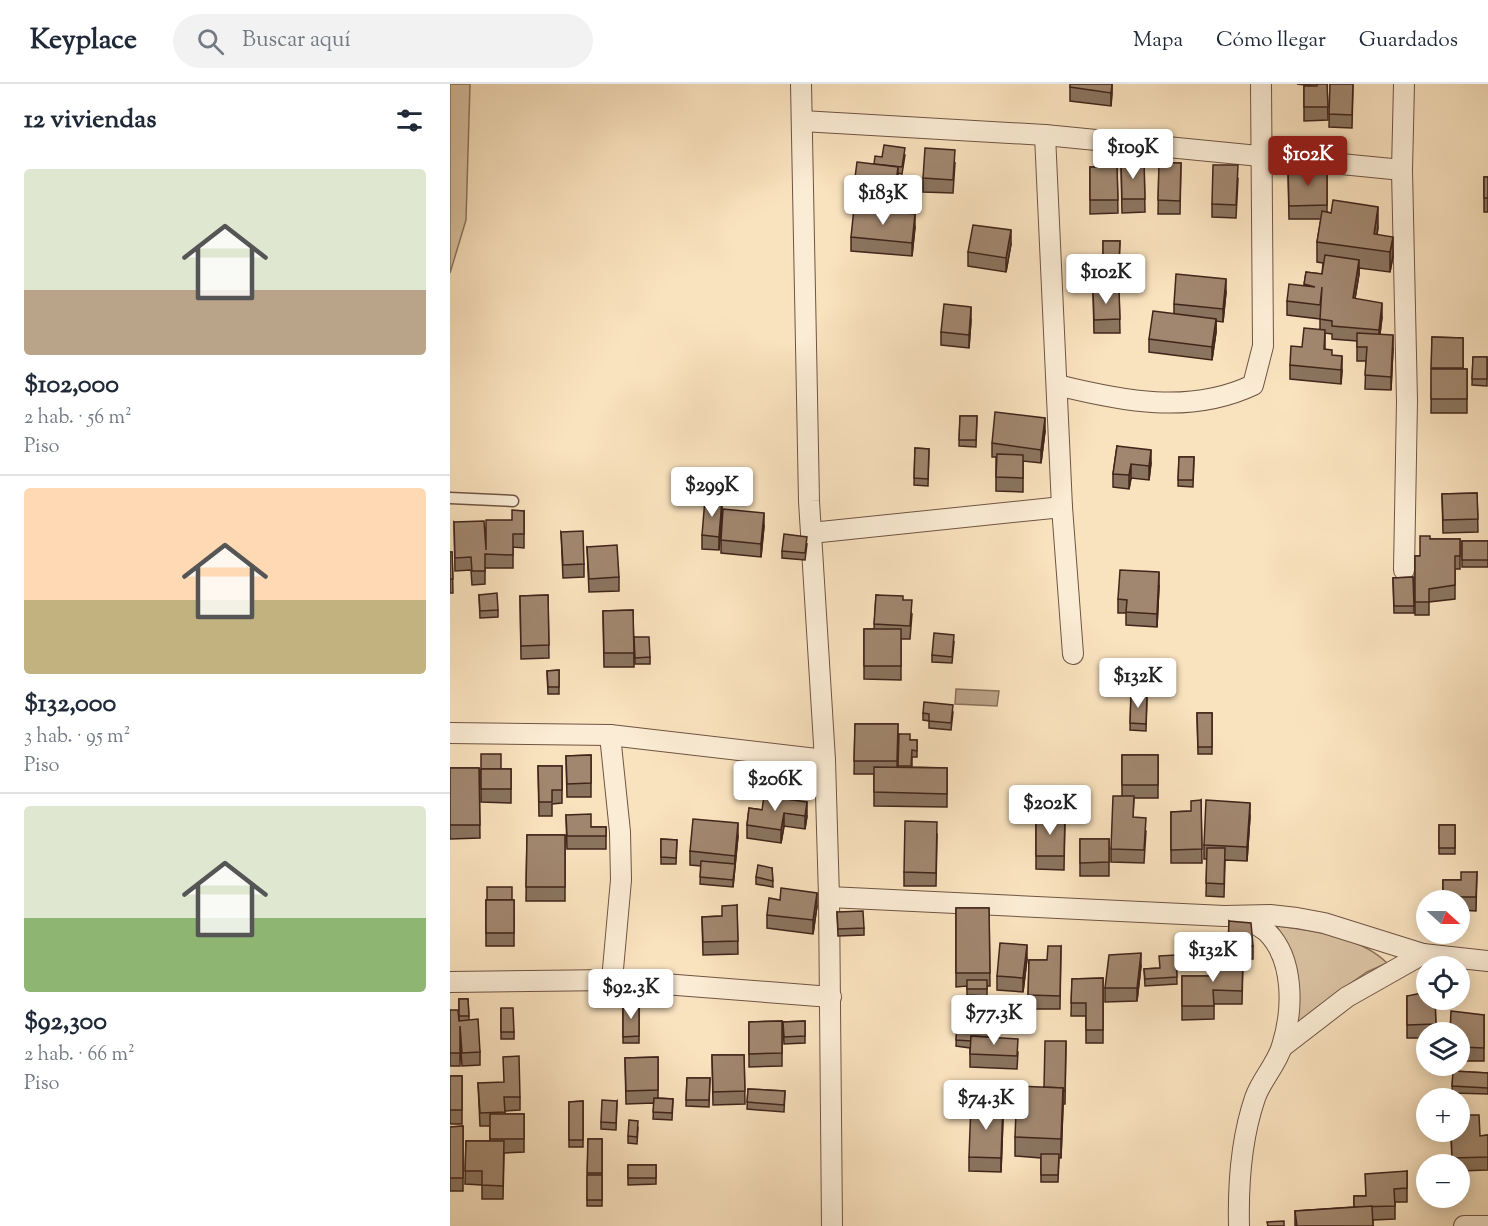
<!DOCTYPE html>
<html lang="es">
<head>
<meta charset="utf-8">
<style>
  body { margin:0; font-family:"Sorts Mill Goudy",serif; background:#f2f2f3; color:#1f2937; height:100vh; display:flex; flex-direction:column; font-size:22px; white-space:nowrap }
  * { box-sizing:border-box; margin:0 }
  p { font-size:20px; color:#747a83 }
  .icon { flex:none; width:33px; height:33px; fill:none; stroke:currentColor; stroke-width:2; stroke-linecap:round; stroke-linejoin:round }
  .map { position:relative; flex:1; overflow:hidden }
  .panel { display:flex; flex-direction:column; background:#fff; width:450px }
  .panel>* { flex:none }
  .needle { width:39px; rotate:111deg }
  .controls { position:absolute; left:966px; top:806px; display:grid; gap:12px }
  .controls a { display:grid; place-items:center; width:54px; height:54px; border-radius:50%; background:#fff; box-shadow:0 3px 15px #0003; font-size:30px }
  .price { position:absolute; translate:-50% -51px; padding:0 14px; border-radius:6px; background:#fff; color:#222; font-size:20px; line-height:39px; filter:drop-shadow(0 2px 3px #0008) }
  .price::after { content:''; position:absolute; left:50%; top:36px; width:18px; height:14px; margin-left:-9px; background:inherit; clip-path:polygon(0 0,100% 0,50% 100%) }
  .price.current { background:#8f2418; color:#fff }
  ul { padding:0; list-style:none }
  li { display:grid; align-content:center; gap:12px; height:318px; padding:0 24px }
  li+li { border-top:2px solid #e0e1e3 }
  li span { display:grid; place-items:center; height:186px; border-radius:6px; color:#555 }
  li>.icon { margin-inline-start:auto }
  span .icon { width:108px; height:108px; fill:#fffc; stroke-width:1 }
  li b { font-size:26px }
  h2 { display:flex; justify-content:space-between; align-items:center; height:72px; padding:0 24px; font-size:26px }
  header { display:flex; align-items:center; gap:36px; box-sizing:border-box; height:84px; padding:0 30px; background:#fff; border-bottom:2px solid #e0e1e3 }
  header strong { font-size:28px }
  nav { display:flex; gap:33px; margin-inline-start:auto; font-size:21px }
  .search { width:420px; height:54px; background:#f2f2f3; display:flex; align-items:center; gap:15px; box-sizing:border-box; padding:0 21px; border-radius:33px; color:#747a83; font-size:22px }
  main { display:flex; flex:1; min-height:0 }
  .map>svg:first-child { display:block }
  .green { fill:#dac2a2; stroke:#8e745e; stroke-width:1.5 }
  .water { fill:#baa286; stroke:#8a705b; stroke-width:1.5 }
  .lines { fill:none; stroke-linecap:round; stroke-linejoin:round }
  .service-casing { stroke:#6f5443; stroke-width:13 }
  .minor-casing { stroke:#6f5443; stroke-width:22 }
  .service { stroke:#fbecd5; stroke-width:10 }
  .minor { stroke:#fbecd5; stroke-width:20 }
  .wall { fill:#8a745f; stroke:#41251a; stroke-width:1.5 }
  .shaded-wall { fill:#715e4e; stroke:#41251a; stroke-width:1.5 }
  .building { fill:#a1876f; stroke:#41251a; stroke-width:1.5 }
</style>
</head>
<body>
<header>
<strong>Keyplace</strong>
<div class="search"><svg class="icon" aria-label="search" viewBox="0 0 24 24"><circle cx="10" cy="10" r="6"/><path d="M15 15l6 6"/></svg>Buscar aquí</div>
<nav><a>Mapa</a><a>Cómo llegar</a><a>Guardados</a></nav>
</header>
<main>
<section class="panel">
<h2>12 viviendas<svg class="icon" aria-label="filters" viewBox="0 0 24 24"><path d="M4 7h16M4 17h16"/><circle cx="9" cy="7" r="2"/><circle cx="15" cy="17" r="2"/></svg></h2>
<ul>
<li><span style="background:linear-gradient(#dfe7d0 65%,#b9a48a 0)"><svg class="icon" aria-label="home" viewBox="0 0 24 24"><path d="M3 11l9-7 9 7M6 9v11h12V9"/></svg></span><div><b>$102,000</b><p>2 hab. · 56 m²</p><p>Piso</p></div></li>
<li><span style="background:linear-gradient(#ffd9b3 60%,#c2b280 0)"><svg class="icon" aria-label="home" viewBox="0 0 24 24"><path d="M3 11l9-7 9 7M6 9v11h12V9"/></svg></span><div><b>$132,000</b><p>3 hab. · 95 m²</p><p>Piso</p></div></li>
<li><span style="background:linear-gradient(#dfe7d0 60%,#8fb573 0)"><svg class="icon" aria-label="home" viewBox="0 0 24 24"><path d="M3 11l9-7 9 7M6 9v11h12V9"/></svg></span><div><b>$92,300</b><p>2 hab. · 66 m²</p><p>Piso</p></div></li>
</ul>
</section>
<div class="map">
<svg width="1038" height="1142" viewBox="0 0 1038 1142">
  <rect width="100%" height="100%" fill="#f9e2be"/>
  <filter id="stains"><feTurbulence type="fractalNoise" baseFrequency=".00333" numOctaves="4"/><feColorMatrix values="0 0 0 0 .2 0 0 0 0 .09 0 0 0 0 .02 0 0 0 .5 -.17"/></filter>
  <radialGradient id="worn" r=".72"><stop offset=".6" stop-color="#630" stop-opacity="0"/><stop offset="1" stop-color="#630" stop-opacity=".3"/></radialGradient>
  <g class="green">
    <path d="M0 0H20L16 136 0 189Z"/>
    <path d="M827 842C863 847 910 852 937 879L917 888 888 908 847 940 848 898Z"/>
  </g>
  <path class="water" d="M506 605 549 607 547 622 505 620Z"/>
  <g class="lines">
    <defs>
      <path id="service" d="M0 414 63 417"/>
      <g id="minor">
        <path d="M351 0 359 417 375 676 379 813 382 1142"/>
        <path d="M352 37 595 51 952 86"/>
        <path d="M595 51 612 423 623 570"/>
        <path d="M607 301C672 317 740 331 803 301L813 262 811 0"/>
        <path d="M361 449 612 423"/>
        <path d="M954 486 957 317 952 86 954 0"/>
        <path d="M0 649 160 651 375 676"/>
        <path d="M160 651 170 748 171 796 162 896"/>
        <path d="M379 813 774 832 820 831 847 834 874 839 973 870 1038 877"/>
        <path d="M0 898 162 896 381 913"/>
        <path d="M832 963 897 913 973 870"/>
        <path d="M789 1142C788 1100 791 1055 805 1014 811 996 827 980 832 962 843 927 845 876 817 848 810 842 801 838 794 833"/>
        <path d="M1014 1142H1038"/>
      </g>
    </defs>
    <use href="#service" class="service-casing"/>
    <use href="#minor" class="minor-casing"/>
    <use href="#service" class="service"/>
    <use href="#minor" class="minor"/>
  </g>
  <g class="wall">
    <path d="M662 0 661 22 620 17V3Z"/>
    <path d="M847 0H877L878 36 854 37V2H863Z"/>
    <path d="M880 0H903L902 44 879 43Z"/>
    <path d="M455 71 452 90 448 89 445 123 454 129 465 143 462 172 401 167V153L433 127V125L403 122V109L424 80 432 73Z"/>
    <path d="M694 77 695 128 672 129 671 78Z"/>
    <path d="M505 79 503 109 473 108V94Z"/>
    <path d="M709 79H731L730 130H708Z"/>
    <path d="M640 83H667L668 129 640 130Z"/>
    <path d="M838 85H877V128L928 143 927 150 943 172 940 188 909 184V190L905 214 932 233 930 250 943 264 941 306 915 305 916 277H907V257L882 255V250L875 249V265L882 272 892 286 891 300 840 295V281L852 263 870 245V235L837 231V217L854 202 856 188 872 190 873 179 867 178V158L871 135H839Z"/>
    <rect x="1034" y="93" width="4" height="35"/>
    <path d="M788 95 786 134 762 133V120Z"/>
    <path d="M653 157H670L669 184H653Z"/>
    <path d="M561 160 556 188 518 182V168Z"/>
    <path d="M643 206H669L670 249H644Z"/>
    <path d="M776 208 773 238 766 237V248L762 276 699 268V255L724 229V220Z"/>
    <path d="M521 236 519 264 491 261V248Z"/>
    <path d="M982 253 1013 254V285H1017V329H981Z"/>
    <path d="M1023 273H1037V302L1022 301Z"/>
    <path d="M510 332H527L526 363 509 362Z"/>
    <path d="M595 347 591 379 573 377V408L546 407V373H542V359Z"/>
    <path d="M667 362 701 379 699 396 681 394 679 405 663 403V390Z"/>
    <path d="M465 364 479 365 478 402 464 401Z"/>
    <path d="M729 373H744L743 403 728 402Z"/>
    <path d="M1027 409 1028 448 993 449 992 410Z"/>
    <path d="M74 427V464L63 463V484H35V500L22 501 21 486 5 487 4 438 36 466 62 436Z"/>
    <path d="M272 430 269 466 252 465V451Z"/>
    <path d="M314 442 311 473 271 469V456Z"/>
    <path d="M111 448 134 480V493L113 494Z"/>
    <path d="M980 455H1010V485H1005V515L979 518V531H965V472H970Z"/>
    <rect x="1012" y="457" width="26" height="26"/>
    <path d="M357 460 355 476 332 474V467Z"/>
    <path d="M137 463 169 493V507L139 508Z"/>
    <path d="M0 468H2L3 509H0Z"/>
    <path d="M963 493 964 529H944L943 494Z"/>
    <path d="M709 502 707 543 676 541V529H668V515Z"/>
    <path d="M29 511 48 526V533L30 534Z"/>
    <path d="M98 511 99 574 71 575 70 512Z"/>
    <path d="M426 511 453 516 462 530 460 555H451V596L414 595V545H424Z"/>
    <path d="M183 526 184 583H154L153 527Z"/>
    <path d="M184 553 200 573V580H185Z"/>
    <path d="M504 558 502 579 482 578V571Z"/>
    <path d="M109 586V610H98L97 587Z"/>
    <path d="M681 610 697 611 696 647 680 646Z"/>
    <path d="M503 628 501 646 479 644V637L473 636V629Z"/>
    <path d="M747 629H762V670H748Z"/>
    <path d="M405 640H448L447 683H448L449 650 460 656H467V673H462V683L497 684V723L424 722V690H404Z"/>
    <path d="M141 671V713H117L116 672Z"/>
    <path d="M672 671H708V714H684L683 733 696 747 694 779 661 778V765L672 712Z"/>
    <path d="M88 682H112V719L102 720V732H89Z"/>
    <path d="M0 684H29L30 754 0 755Z"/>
    <path d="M51 685H61V719L31 718V689Z"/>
    <path d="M751 716 752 779H721V728L741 727Z"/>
    <path d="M299 724 357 732 355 745 334 742 331 759 297 754V741Z"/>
    <path d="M116 731 141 743H156V765H117Z"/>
    <path d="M800 732 797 777 775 776 774 813 756 812 757 775H754V761Z"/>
    <path d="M586 733H615L614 786 586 785Z"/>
    <rect x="989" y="741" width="16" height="29"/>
    <path d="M77 751H115V817H76Z"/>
    <path d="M487 751 486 802H454V788Z"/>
    <path d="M288 752 283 803 250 800 251 782 240 781V767Z"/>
    <path d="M211 755 227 756 226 780H211Z"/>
    <rect x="630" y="755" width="29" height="37"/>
    <path d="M322 784 323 803 306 800V793Z"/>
    <path d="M1027 788 1026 827 1010 826V816H993V796H1011Z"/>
    <rect x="36" y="816" width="28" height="46"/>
    <path d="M330 816 367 822 363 850 317 844V831Z"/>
    <path d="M287 821 288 870 253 871 252 833 272 832Z"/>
    <path d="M506 824H539L540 902H537V912L517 911V902L506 903Z"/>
    <path d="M387 828 414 844V851L388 852Z"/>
    <path d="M779 837 803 862V875H793L792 920H764V935L732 936V892H764L778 873Z"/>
    <path d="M611 862 610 925H578L579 876H597Z"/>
    <path d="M726 871 727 900 695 902 694 885 710 884Z"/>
    <path d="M577 875 573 908 547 906V892Z"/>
    <path d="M691 882 687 917 655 918V904Z"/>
    <path d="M653 894V959H636V932H621L622 895Z"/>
    <path d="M957 912 985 915 986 948H976V954H957Z"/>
    <path d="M9 915H18L19 936 30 968V981L12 982 10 956V982H0V926L9 937Z"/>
    <rect x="173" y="920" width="16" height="39"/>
    <path d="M51 924 64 948V955H51Z"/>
    <path d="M1034 931V977H1010V948Z"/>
    <path d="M332 937V982L299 983V938Z"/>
    <path d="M355 937V959L334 960 333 938Z"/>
    <path d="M507 942 542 954 568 968 567 985 520 983V964L506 962Z"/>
    <path d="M616 957 615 1020H613L611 1074H609L608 1098H591V1074L565 1072V1053L594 1003Z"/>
    <path d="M262 971H294L295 1020 263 1021Z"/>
    <path d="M208 973V1014L223 1015 222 1036 203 1035 204 1019 176 1020 175 974Z"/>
    <path d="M1003 987 1038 989V1010L1002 1009Z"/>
    <rect x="0" y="992" width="12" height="48"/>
    <path d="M237 994H260L259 1023 236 1022Z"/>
    <path d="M28 999 70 1013V1026L55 1027V1030H74V1068L54 1069 53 1115H32V1101L15 1100 16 1057H40V1042H30Z"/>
    <path d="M298 1005 335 1007 334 1028 297 1025Z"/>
    <path d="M133 1017V1063H119V1018Z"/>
    <path d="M167 1017 166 1046 151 1045V1038Z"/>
    <path d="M553 1034 551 1088 519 1087V1073Z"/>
    <path d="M13 1042V1107H0V1043Z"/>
    <path d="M188 1044 187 1060 178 1059V1052Z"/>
    <path d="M1001 1047 1030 1052 1038 1051V1086L1010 1087V1080H1002Z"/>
    <path d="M138 1055H152V1122H137Z"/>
    <path d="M178 1081H206V1100L178 1101Z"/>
    <path d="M957 1087V1118H945V1135L923 1136V1142H845V1127L904 1123V1112H915Z"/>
  </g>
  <g class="shaded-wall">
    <path d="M662 0V11L661 22V9Z"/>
    <path d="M448 83V96L444 127V113Z"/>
    <path d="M928 123V143L925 166 924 150Z"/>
    <path d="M465 130V143L462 172V159Z"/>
    <path d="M561 146V160L556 188V174Z"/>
    <path d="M943 153V172L940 188V168Z"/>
    <path d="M909 176V190L903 227V214Z"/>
    <path d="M776 195V208L773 238V225Z"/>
    <path d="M932 219V233L929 259V246Z"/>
    <path d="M521 223V236L519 264V251Z"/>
    <path d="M766 235V248L762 276V263Z"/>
    <path d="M943 251V264L941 306V293Z"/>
    <path d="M892 272V286L891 300V286Z"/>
    <path d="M595 334V347L591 379V366Z"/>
    <path d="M701 366V379L699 396V382Z"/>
    <path d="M681 380V394L679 405V391Z"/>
    <path d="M272 416V430L269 466V453Z"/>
    <path d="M314 429V442L311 473V460Z"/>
    <path d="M709 488V502L707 543V530Z"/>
    <path d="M357 718V732L355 745V732Z"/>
    <path d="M800 719V732L797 777V763Z"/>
    <path d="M334 729V742L331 759V746Z"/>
    <path d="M288 739V752L283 803 285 772Z"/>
    <path d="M367 809V822L363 850V836Z"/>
    <path d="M577 861V875L573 908V894Z"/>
    <path d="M691 869V882L687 917V904Z"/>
    <path d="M613 1004V1024L611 1074V1055Z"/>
    <path d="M553 1020V1034L551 1088V1074Z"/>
  </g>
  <g class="building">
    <path d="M620 0H662L661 9 620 3Z"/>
    <path d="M867 0H877L878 23H854V2H867Z"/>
    <path d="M880 0H903L902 31 879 30Z"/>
    <path d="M434 61 455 64 452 83 424 80 425 72 432 73Z"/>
    <path d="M475 64 505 66 503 96 473 94Z"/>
    <path d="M694 77 695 115H672L671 78Z"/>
    <path d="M407 78 448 83 444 113 403 109Z"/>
    <path d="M709 79H731L730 117 708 116Z"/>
    <path d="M763 81H788L786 121 762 120Z"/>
    <path d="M640 83H667L668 116H640Z"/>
    <path d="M838 85H877V121L839 122Z"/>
    <rect x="1034" y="93" width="4" height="21"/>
    <path d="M883 116 928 123 924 150 943 153 940 168 867 158 872 127 881 129Z"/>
    <path d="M433 123 454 124 453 129 433 127Z"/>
    <path d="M404 124 465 130 462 159 401 153Z"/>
    <path d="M523 141 561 146 556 174 518 168Z"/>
    <path d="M653 157H670L669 177H653Z"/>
    <path d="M875 171 909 176 903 214 932 219 929 246 882 242V237L870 235 872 203 870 221 837 217 839 200 865 203 854 200 856 188 872 190Z"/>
    <path d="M726 190 776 195 773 225 724 220Z"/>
    <path d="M643 206H669L670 235 644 236Z"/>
    <path d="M494 220 521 223 519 251 491 248Z"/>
    <path d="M703 227 766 235 762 263 699 255Z"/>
    <path d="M854 244 875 246 874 265 882 266V271L892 272 891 286 840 281 841 262 852 263Z"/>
    <path d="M907 249 943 251 941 293 915 291 917 263H907Z"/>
    <path d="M982 253 1013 254V284H981Z"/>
    <path d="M1023 273H1037V295H1022Z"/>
    <rect x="981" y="285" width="36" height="30"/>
    <path d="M545 328 595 334 591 366 542 359Z"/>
    <path d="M510 332H527L526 356H509Z"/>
    <path d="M667 362 701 366 699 382 681 380 679 391 663 390Z"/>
    <path d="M465 364 479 365 478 395 464 394Z"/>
    <path d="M547 370 573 371V394L546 393Z"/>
    <path d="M729 373H744L743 396H728Z"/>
    <path d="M1027 409 1028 435 993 436 992 410Z"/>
    <path d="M255 415 272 416 269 453 252 451Z"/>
    <path d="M273 425 314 429 311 460 271 456Z"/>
    <path d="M62 426 74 427V450H63V471L35 470V487H22L21 473 5 474 4 438 34 437 36 466V436H62Z"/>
    <path d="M133 447 134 480 113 481 111 448Z"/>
    <path d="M334 450 357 453 355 469 332 467Z"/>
    <path d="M970 452H980V455H1010V472H1005V501L979 505V518H965V472H970Z"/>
    <rect x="1012" y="457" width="26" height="19"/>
    <path d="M167 461 169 493 139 495 137 463Z"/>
    <path d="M0 468H2L3 495H0Z"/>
    <path d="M670 486 709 488 707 530 676 528 677 516 668 515Z"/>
    <path d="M963 493 964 522H944L943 494Z"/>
    <path d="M47 509 48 526 30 527 29 511Z"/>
    <path d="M98 511 99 561 71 562 70 512Z"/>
    <path d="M426 511 453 512V516H462L460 542 424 540Z"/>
    <path d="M183 526 184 569H154L153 527Z"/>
    <rect x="414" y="545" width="37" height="37"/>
    <path d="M484 549 504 551 502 573 482 571Z"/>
    <path d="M184 553H199L200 573 185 574Z"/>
    <path d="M109 586V603H98L97 587Z"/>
    <path d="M681 610 697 611 696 640 680 639Z"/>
    <path d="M474 618 503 621 501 639 479 637V630L473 629Z"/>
    <path d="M747 629H762V663H748Z"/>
    <path d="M405 640H448L447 677H404Z"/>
    <path d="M449 650H460V656H467V667L462 666 461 682H448Z"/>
    <path d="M31 670H51V685H31V689Z"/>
    <path d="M141 671V699L117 700 116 672Z"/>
    <rect x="672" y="671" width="36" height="30"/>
    <path d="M88 682H112V706H102V718H89Z"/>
    <path d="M424 683 497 684V710L424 708Z"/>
    <path d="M0 684H29L30 741H0Z"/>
    <rect x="31" y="685" width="30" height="20"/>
    <path d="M314 712 357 718 355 732 334 729 331 746 297 741 299 724 312 726Z"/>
    <path d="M663 712H684L683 733 696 734 694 766 661 765Z"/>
    <path d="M751 716 752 765 721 766V728L741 727V717Z"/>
    <path d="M756 716 800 719 797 763 754 761Z"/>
    <path d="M141 730V743H156V752H117L116 731Z"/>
    <path d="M586 733H615L614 772H586Z"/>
    <path d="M243 735 288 739 285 772 240 767Z"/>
    <path d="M455 737 487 738 486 789 454 788Z"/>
    <rect x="989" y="741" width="16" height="23"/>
    <path d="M77 751H115V803H76Z"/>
    <path d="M211 755 227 756 226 774 211 773Z"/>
    <path d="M630 755H659V778L630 779Z"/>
    <path d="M757 764H775L774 800 756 799Z"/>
    <path d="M251 777 285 780 283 796 250 793Z"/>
    <path d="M308 781 322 784 323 797 306 793Z"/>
    <path d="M1011 788H1027L1026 813H993V796H1011Z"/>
    <rect x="37" y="803" width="25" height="13"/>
    <path d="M331 804 367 809 363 836 317 831 319 814 330 816Z"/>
    <rect x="36" y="816" width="28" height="33"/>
    <path d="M287 821 288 857 253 858 252 833 272 832V822Z"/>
    <path d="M506 824H539L540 889H506Z"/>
    <path d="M413 827 414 844 388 845 387 828Z"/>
    <path d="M779 837 801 839 803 862H778Z"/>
    <path d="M550 859 577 861 573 894 547 892Z"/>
    <path d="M598 862H611L610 912 578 911 579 876H597Z"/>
    <path d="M691 869 687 904H655L659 871Z"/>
    <path d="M726 871 727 893 695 895 694 885 710 884 709 872Z"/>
    <path d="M765 873 793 874 792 907 763 906 764 922H732V892H764Z"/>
    <path d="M653 894V946H636V919H621L622 895Z"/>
    <rect x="517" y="896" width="20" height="9"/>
    <path d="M972 909V912H976V915H985L986 940 957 941V912Z"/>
    <path d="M9 915H18L19 932H9Z"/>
    <path d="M173 920H189V952L173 953Z"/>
    <path d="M51 924H63L64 948H51Z"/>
    <path d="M0 926H8L9 937 28 935 30 968 12 969 10 942V969H0Z"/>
    <path d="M1001 927 1034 931V964L1010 963V948H1000Z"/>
    <path d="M332 937V969L299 970V938Z"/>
    <path d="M355 937V952L334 953 333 938Z"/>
    <path d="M507 942 542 945 541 953 521 952V957L506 956Z"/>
    <path d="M521 952 568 955 567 972 520 970Z"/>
    <path d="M595 957H616L615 1007H613V1004L594 1003Z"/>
    <path d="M262 971H294L295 1007 263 1008Z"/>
    <path d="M69 972 70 1013H54L55 1028 30 1029 28 999 54 998 53 973Z"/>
    <path d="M208 973V1006L176 1007 175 974Z"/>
    <path d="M1003 987 1038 989V1004L1002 1002Z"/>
    <rect x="0" y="992" width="12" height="34"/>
    <path d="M237 994H260L259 1016H236Z"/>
    <path d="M567 1002 613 1004 611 1055 565 1053Z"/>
    <path d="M298 1005 335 1007 334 1021 297 1018Z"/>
    <path d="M204 1014 223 1015 222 1029 203 1028Z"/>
    <path d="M152 1016 167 1017 166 1039 151 1038Z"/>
    <path d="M133 1017V1056H119V1018Z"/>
    <path d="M521 1019 553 1020 551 1074 519 1073Z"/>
    <rect x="40" y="1030" width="34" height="25"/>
    <path d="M1010 1031H1029L1030 1052 1038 1051V1073L1002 1074 1001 1047H1010Z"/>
    <path d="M179 1036 188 1037 187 1053 178 1052Z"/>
    <path d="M13 1042V1094H0V1043Z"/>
    <path d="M138 1055H152V1089H137Z"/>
    <path d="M16 1057H54L53 1102 32 1101V1087H15Z"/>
    <path d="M591 1070H609L608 1091H591Z"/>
    <rect x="178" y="1081" width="28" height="13"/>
    <path d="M957 1087V1104L944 1105 945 1122 904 1123V1112H916L915 1090Z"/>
    <rect x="137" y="1091" width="15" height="25"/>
    <path d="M922 1122 923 1142H847L845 1127Z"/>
    <path d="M834 1137V1142H818L817 1138Z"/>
  </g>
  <rect width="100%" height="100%" filter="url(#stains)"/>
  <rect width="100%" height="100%" fill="url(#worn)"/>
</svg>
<div class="controls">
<a><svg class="needle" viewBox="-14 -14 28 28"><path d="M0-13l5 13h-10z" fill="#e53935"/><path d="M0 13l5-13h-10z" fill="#747a83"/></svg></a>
<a><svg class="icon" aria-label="locate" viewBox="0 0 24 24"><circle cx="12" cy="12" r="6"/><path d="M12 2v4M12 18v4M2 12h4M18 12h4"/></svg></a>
<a><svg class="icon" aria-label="layers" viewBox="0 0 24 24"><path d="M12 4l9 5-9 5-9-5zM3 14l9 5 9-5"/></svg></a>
<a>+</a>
<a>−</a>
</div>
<b class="price" style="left:683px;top:96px">$109K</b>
<b class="price current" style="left:858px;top:103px">$102K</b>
<b class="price" style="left:433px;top:142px">$183K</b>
<b class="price" style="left:656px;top:221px">$102K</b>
<b class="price" style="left:262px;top:434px">$299K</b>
<b class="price" style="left:688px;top:625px">$132K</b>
<b class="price" style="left:325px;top:728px">$206K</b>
<b class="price" style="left:600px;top:752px">$202K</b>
<b class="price" style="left:763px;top:899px">$132K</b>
<b class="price" style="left:181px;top:936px">$92.3K</b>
<b class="price" style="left:544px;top:962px">$77.3K</b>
<b class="price" style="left:536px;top:1047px">$74.3K</b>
</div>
</main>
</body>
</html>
